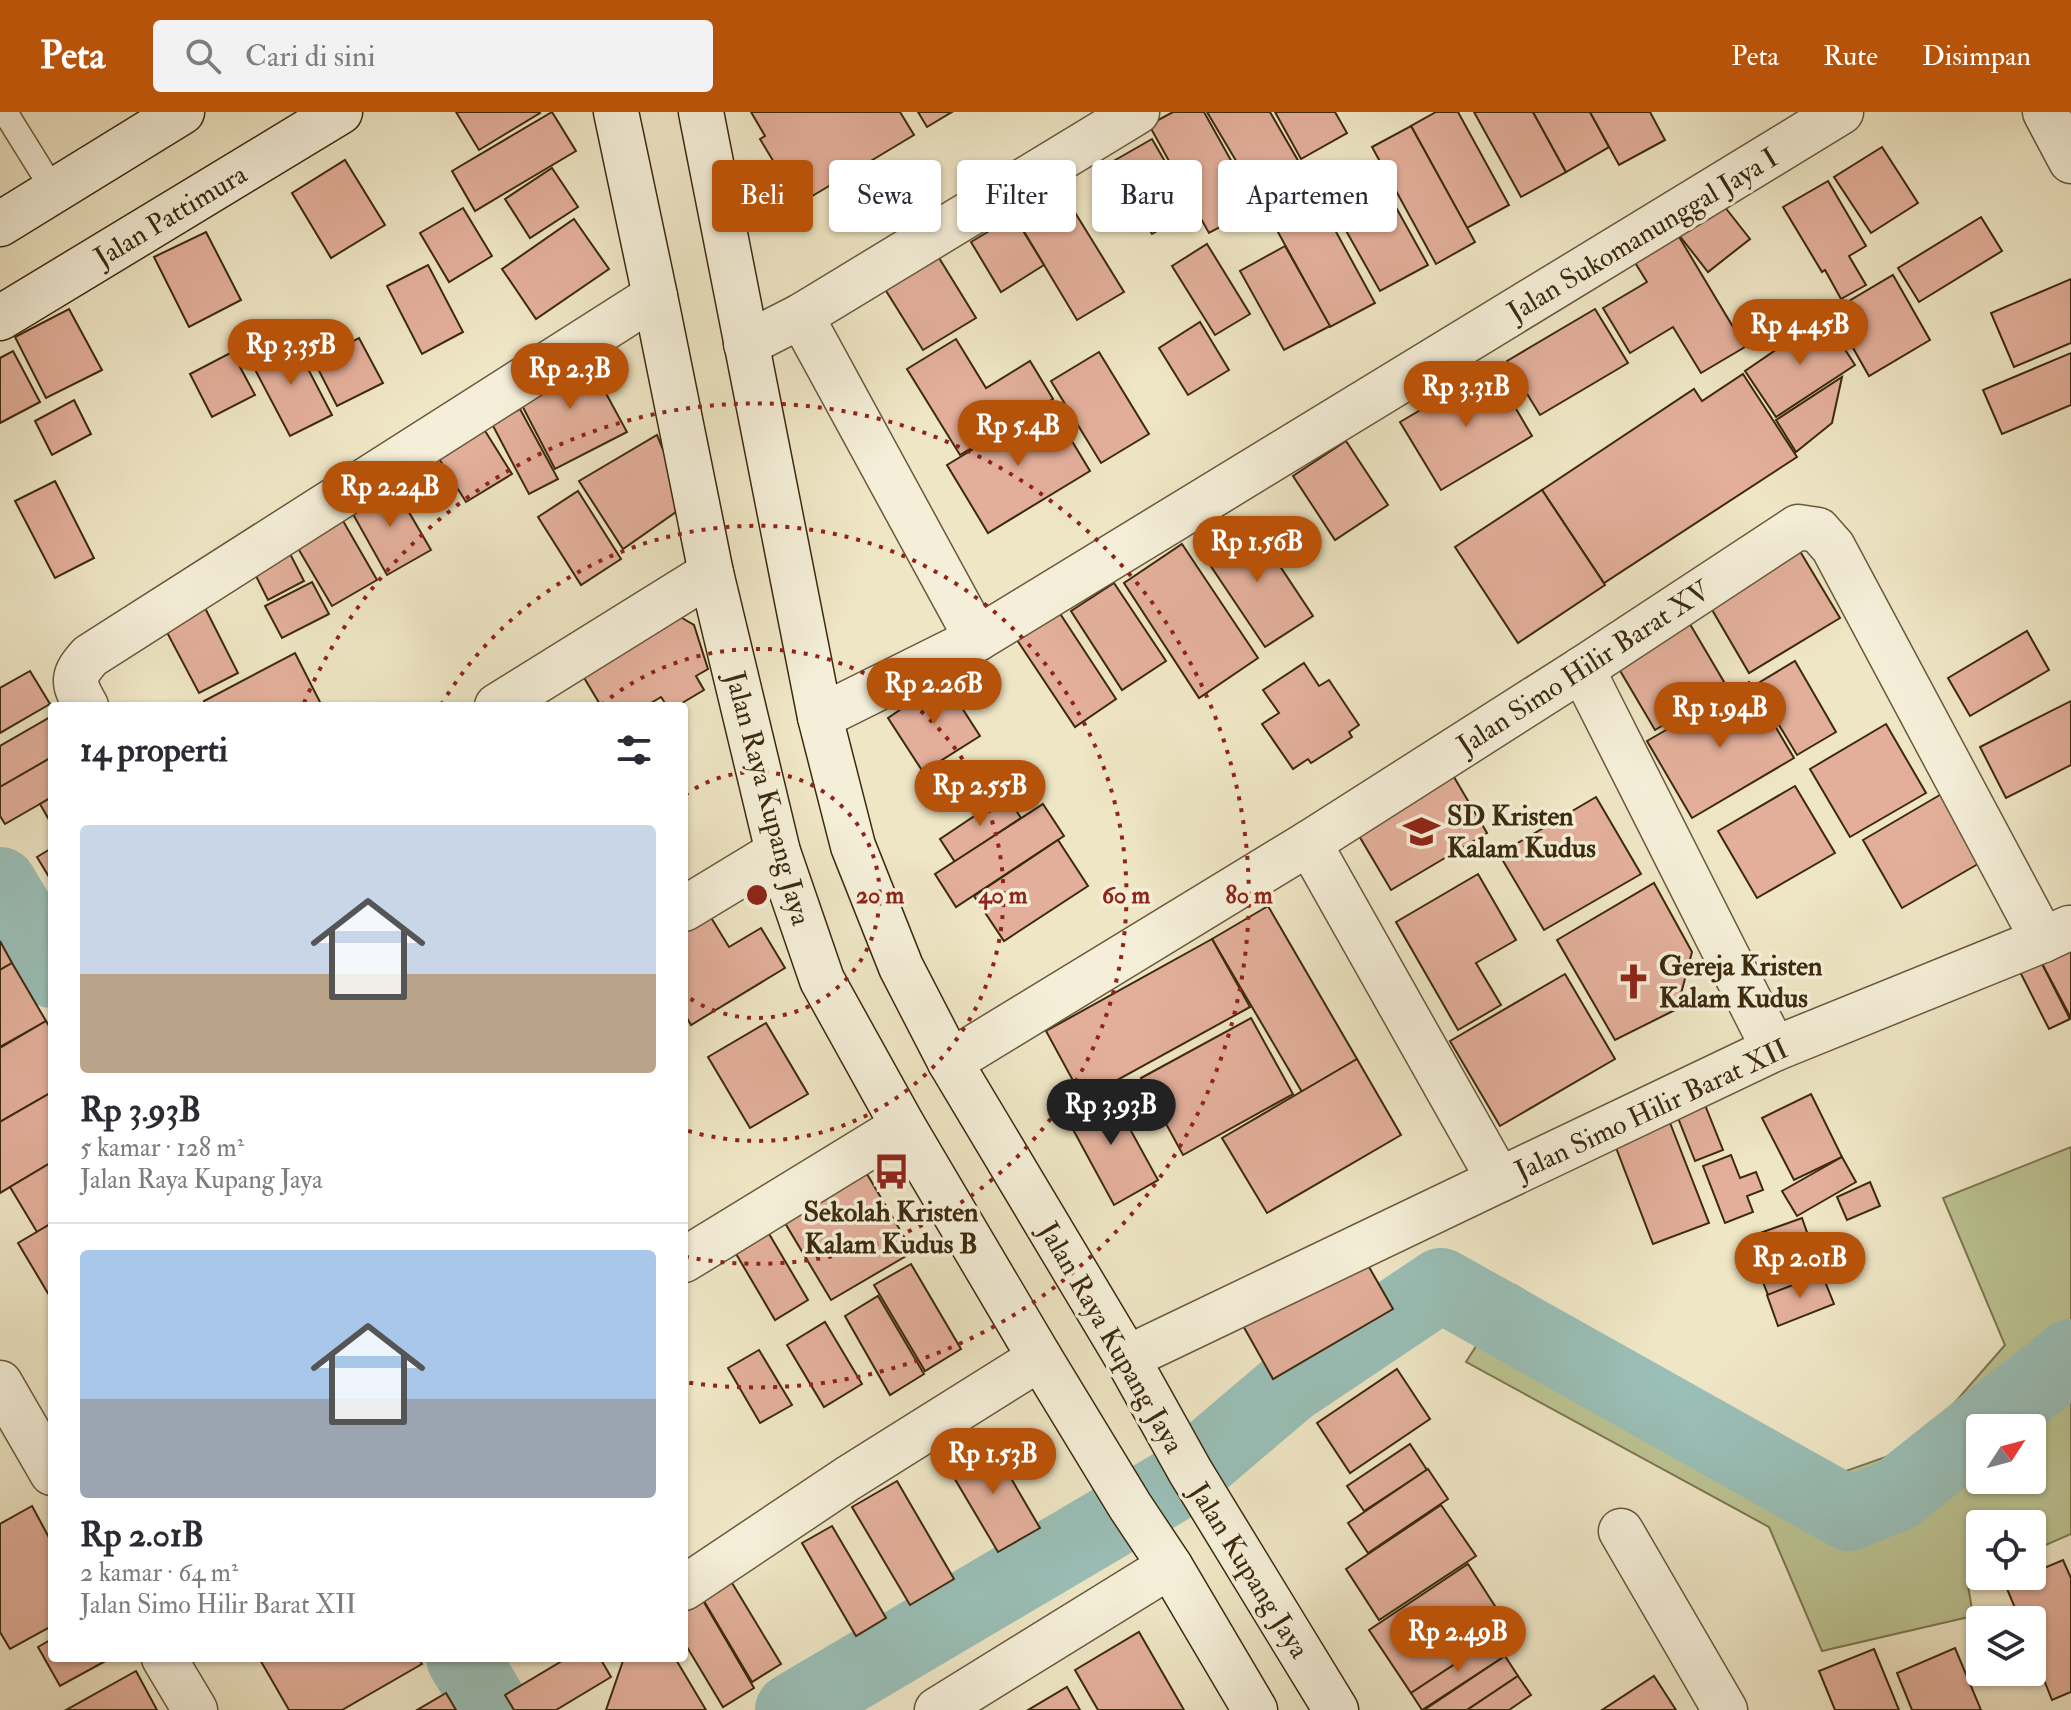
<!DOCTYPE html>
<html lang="id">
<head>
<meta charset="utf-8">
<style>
  body { margin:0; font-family:"IM FELL Double Pica",serif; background:#f2f2f3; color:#2b2b33; height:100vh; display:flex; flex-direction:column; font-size:30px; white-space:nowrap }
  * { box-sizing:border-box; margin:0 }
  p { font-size:26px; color:#7c7c81 }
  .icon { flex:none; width:44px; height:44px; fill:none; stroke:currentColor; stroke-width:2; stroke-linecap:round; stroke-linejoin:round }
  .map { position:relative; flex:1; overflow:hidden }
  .details { position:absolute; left:48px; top:590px; width:640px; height:960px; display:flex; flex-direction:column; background:#fff; border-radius:8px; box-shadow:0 2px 6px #0004 }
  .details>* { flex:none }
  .guide { position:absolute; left:712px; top:48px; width:760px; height:72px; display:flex; gap:16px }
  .needle { width:52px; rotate:54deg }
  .controls { position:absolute; left:1966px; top:1302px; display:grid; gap:16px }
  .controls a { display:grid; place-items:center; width:80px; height:80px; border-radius:8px; background:#fff; box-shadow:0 2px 6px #0004; font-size:40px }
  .price { position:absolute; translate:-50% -68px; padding:0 18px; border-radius:28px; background:#b45309; color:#fff; font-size:26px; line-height:52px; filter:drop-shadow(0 2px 4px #0008) }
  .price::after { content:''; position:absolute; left:50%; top:48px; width:24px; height:18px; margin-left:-12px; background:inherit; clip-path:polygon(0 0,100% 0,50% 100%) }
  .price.current { background:#222; color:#fff }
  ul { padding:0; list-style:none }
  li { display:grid; align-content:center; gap:16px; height:424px; padding:0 32px }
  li+li { border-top:2px solid #e1e1e2 }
  li span { display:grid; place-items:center; height:248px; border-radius:8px; color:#555 }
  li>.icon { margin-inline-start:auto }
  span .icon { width:144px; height:144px; fill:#fffc; stroke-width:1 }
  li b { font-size:34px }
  h2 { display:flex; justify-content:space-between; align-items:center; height:96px; padding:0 32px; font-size:34px }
  .pill { padding:0 28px; border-radius:8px; background:#fff; box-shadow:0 2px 6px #0004; font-size:28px; line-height:72px }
  .pill.current { background:#b45309; color:#fff }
  header { display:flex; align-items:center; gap:48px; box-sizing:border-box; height:112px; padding:0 40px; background:#b45309; color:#fff }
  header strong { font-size:38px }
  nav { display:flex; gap:44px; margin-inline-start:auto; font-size:28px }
  .search { width:560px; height:72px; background:#f2f2f3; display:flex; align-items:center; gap:20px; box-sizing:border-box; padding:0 28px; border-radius:8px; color:#7c7c81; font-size:30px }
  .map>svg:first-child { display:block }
  .green { fill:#bcc493; stroke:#7c7750; stroke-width:2; fill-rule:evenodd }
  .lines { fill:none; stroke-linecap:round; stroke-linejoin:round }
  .river { stroke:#9abfb7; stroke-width:74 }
  .building { fill:#e3af9a; stroke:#3c2a0e; stroke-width:2 }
  .lane-casing { stroke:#69593c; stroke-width:27 }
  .street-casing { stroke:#69593c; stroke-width:47 }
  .secondary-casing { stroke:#3c2a0e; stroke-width:47 }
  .lane { stroke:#f5efd9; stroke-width:24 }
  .street { stroke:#f5efd9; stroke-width:44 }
  .secondary { stroke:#f5efd9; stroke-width:44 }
  .ring { fill:none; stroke:#8f2418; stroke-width:4; stroke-dasharray:4 8 }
  .labels { text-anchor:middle; stroke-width:7; stroke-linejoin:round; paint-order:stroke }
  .street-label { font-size:28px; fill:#3c2a0e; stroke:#f5efd9 }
  .poi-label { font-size:28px; font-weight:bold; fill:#3c2a0e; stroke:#f5efd9; text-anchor:start }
  .centre { fill:#8f2418; stroke:#f5efd9; stroke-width:4 }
  .ring-label { font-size:24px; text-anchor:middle; font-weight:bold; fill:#8f2418; stroke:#f5efd9; stroke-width:7; stroke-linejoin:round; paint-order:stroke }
</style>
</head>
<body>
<header>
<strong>Peta</strong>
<div class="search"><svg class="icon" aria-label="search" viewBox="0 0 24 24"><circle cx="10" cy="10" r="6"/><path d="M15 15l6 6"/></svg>Cari di sini</div>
<nav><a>Peta</a><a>Rute</a><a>Disimpan</a></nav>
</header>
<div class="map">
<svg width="2071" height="1598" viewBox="0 0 2071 1598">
  <rect width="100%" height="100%" fill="#efe6c5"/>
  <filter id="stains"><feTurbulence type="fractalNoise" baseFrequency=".0025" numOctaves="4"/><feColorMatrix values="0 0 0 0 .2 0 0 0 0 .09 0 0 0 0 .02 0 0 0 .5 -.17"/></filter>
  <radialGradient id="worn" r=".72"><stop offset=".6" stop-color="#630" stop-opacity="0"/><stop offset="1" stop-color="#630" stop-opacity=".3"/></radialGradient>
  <path class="green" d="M2071 1035V1422L2032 1439V1412H1980V1461L1967 1467 1973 1504 1822 1539 1769 1415 1466 1250 1515 1173 1829 1365 1917 1334 2005 1233 1943 1086ZM1980 1316H2032V1368H1980Z"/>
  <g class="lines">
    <g class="river">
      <path d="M0 772 52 859"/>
      <path d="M463 1546 494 1598"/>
      <path d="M792 1598 1175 1372 1289 1275 1441 1173 1849 1402 1896 1383 2071 1244"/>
    </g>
  </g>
  <g class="building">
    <path d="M456 0H539L540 1 479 38Z"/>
    <path d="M552 0 576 39 475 99 452 59Z"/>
    <path d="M751 0H900L914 23 799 92 760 27 765 24Z"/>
    <path d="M918 0H952L927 15Z"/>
    <path d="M1173 0H1204L1257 95 1209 121 1149 13Z"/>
    <path d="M1207 0H1270L1300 52 1254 79Z"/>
    <path d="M1275 0H1335L1347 21 1301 47Z"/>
    <path d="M1436 0H1458L1509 93 1467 116 1411 14Z"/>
    <path d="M1474 0H1533L1566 60 1521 85Z"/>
    <path d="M1533 0H1590L1609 35 1566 60Z"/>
    <path d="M1590 0H1650L1665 28 1619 53Z"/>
    <path d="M1411 14 1475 130 1436 152 1372 35Z"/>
    <path d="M1152 27 1193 98 1152 122 1110 51Z"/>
    <path d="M1882 35 1918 91 1871 121 1834 65Z"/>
    <path d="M345 48 385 113 331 146 292 81Z"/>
    <path d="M552 56 578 95 530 126 505 87Z"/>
    <path d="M1828 69 1866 134 1849 144 1866 173 1841 187 1825 158 1822 160 1783 95Z"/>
    <path d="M1312 76 1375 191 1330 215 1267 100Z"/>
    <path d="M1063 81 1124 180 1077 208 1017 108Z"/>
    <path d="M1388 81 1428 153 1380 179 1340 108Z"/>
    <path d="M1717 85 1750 127 1708 160 1675 118Z"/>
    <path d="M463 96 492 144 449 170 420 121Z"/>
    <path d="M1014 104 1044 153 1001 180 971 130Z"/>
    <path d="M1981 105 2002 139 1919 190 1898 156Z"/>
    <path d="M574 107 609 157 536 207 502 157Z"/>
    <path d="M1675 118 1745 235 1701 261 1673 215 1630 241 1603 196 1647 170 1631 144Z"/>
    <path d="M206 120 241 188 189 215 154 145Z"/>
    <path d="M1207 132 1250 202 1215 223 1172 154Z"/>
    <path d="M1285 134 1330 214 1284 238 1240 159Z"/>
    <path d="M936 141 976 206 923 238 883 174Z"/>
    <path d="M428 153 463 220 422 242 387 174Z"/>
    <path d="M1893 163 1930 228 1869 264 1832 199Z"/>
    <path d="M2071 167V231L2014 255 1991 201Z"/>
    <path d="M69 197 102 258 46 286 15 225Z"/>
    <path d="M1595 197 1628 251 1540 303 1507 249Z"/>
    <path d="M1824 205 1855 253 1776 305 1745 259Z"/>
    <path d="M1200 210 1229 258 1188 283 1159 236Z"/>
    <path d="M292 226 332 303 290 324 250 248Z"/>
    <path d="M359 226 383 271 337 294 314 249Z"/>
    <path d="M956 227 986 276 1030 249 1053 287 960 343 907 257Z"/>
    <path d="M13 239 40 290 0 311V246Z"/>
    <path d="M232 240 255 283 212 305 190 262Z"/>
    <path d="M1099 240 1149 322 1101 351 1051 269Z"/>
    <path d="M584 241 627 320 555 357 514 278Z"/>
    <path d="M2071 241V293L2002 322 1983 278Z"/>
    <path d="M1492 256 1532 324 1441 378 1400 310Z"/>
    <path d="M1743 262 1797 345 1604 471 1542 378 1694 277 1702 289Z"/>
    <path d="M1842 265 1832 311 1796 340 1776 308Z"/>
    <path d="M74 288 91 322 52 343 35 309Z"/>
    <path d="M1049 291 1090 359 988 421 947 353Z"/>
    <path d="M520 297 558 367 529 382 492 312Z"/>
    <path d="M482 314 512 362 466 390 436 342Z"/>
    <path d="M657 323 686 393 623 437 579 369Z"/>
    <path d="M1346 329 1388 393 1335 428 1293 364Z"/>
    <path d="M55 369 94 446 55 466 15 389Z"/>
    <path d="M392 371 431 438 387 463 349 395Z"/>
    <path d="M1542 378 1605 473 1518 531 1455 435Z"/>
    <path d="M578 379 621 447 581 473 538 405Z"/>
    <path d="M335 395 377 468 332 494 289 421Z"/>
    <path d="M1250 409 1313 504 1265 535 1202 441Z"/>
    <path d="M1795 431 1840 506 1749 561 1704 484Z"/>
    <path d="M1182 432 1258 546 1199 586 1124 471Z"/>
    <path d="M286 434 304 469 268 488 250 452Z"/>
    <path d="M312 470 329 502 282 526 265 494Z"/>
    <path d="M1114 471 1166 549 1122 578 1071 499Z"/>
    <path d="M202 490 238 561 199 581 162 511Z"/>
    <path d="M1057 497 1116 587 1075 615 1015 525Z"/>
    <path d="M675 502 694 513 708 557 696 564 704 578 677 594H667L661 585 646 594H601L580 559Z"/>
    <path d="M1684 502 1727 575 1655 618 1612 545Z"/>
    <path d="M2027 519 2049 558 1970 604 1948 566Z"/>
    <path d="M295 541 322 594H206L204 589Z"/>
    <path d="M1795 549 1836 620 1797 643 1755 573Z"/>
    <path d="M1304 551 1319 574 1329 568 1359 613 1349 620 1352 625 1311 651 1308 647 1293 657 1262 612 1279 601 1263 578Z"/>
    <path d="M30 559 50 592 0 621V576Z"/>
    <path d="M944 568 980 624 923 660 888 606Z"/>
    <path d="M1749 570 1794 646 1692 706 1647 629Z"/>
    <path d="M2071 589V653L2006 686 1980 635Z"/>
    <path d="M52 604V645L0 676V634Z"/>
    <path d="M1886 612 1926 681 1850 725 1810 657Z"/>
    <path d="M52 645V685L5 712 0 704V675Z"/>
    <path d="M1451 660 1487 721 1391 778 1355 717Z"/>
    <path d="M1795 674 1835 741 1757 786 1718 719Z"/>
    <path d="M1950 677 1990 745 1902 796 1863 728Z"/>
    <path d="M1006 683 1021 706 955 750 940 727Z"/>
    <path d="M52 685V713L40 692Z"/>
    <path d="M1596 685 1641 762 1544 818 1499 742Z"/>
    <path d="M1043 692 1064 724 956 795 935 762Z"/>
    <path d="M1058 728 1088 774 1004 829 974 784Z"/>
    <path d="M52 736V770L37 745Z"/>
    <path d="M1478 762 1516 828 1476 851 1501 893 1458 918 1396 810Z"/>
    <path d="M1654 771 1692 840 1677 897 1615 928 1557 828Z"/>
    <path d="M1268 794 1357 947 1302 980 1212 827Z"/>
    <path d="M707 799 729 835 761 816 785 856 691 913 684 901V813Z"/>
    <path d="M1212 827 1250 895 1083 987 1046 919Z"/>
    <path d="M0 829 12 851 0 858Z"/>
    <path d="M2071 829V906L2038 844Z"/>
    <path d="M2038 844 2070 907 2049 917 2017 854Z"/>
    <path d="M12 851 46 909 0 935V858Z"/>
    <path d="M1565 862 1615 947 1500 1014 1450 929Z"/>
    <path d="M1251 906 1293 982 1183 1043 1141 966Z"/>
    <path d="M46 909 52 919V980L0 1010V936Z"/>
    <path d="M766 911 808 982 750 1016 708 945Z"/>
    <path d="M1357 947 1401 1023 1267 1101 1222 1026Z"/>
    <path d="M1108 977 1158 1068 1114 1093 1064 1001Z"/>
    <path d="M1699 978 1723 1038 1695 1049 1671 988Z"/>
    <path d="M52 980V1050L0 1081V1010Z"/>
    <path d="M1811 982 1842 1045 1794 1068 1762 1006Z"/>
    <path d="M1665 998 1709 1111 1653 1132 1610 1020Z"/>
    <path d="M1731 1043 1740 1066 1756 1060 1763 1078 1747 1084 1753 1100 1725 1111 1703 1054Z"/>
    <path d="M1842 1045 1856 1070 1797 1104 1782 1079Z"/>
    <path d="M52 1050V1111L37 1120 10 1075Z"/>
    <path d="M867 1062 913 1140 831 1188 785 1111Z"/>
    <path d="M1870 1070 1880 1094 1847 1108 1837 1085Z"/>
    <path d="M1802 1106 1810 1129 1755 1150 1746 1126Z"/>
    <path d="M52 1111V1188L18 1131Z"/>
    <path d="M765 1115 808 1188 775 1208 732 1135Z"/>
    <path d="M1810 1129 1822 1162 1768 1183 1755 1150Z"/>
    <path d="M1361 1141 1393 1197 1273 1267 1241 1210Z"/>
    <path d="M911 1152 961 1237 925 1259 874 1173Z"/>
    <path d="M1822 1162 1834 1192 1778 1214 1767 1183Z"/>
    <path d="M878 1184 924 1262 890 1283 845 1204Z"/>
    <path d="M825 1210 862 1272 824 1295 787 1233Z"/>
    <path d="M759 1238 792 1293 760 1311 728 1256Z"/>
    <path d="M1397 1257 1430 1307 1350 1361 1317 1311Z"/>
    <path d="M988 1327 1040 1416 998 1440 946 1352Z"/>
    <path d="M1410 1332 1427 1358 1364 1399 1347 1374Z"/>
    <path d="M1428 1357 1448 1387 1368 1441 1348 1411Z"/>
    <path d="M897 1369 954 1467 910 1493 852 1395Z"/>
    <path d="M1441 1393 1476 1444 1379 1508 1346 1457Z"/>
    <path d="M32 1394 52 1431V1514L10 1537 0 1520V1412Z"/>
    <path d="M832 1414 886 1506 856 1524 802 1431Z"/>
    <path d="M2063 1448 2071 1466V1580L2052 1588 2032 1538V1508H2020L2005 1472 2024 1464H2032V1461Z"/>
    <path d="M1468 1452 1509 1516 1411 1581 1369 1518Z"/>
    <path d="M726 1461 781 1552 752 1570 698 1479Z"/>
    <path d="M698 1480 754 1576 723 1595 684 1530V1489Z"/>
    <path d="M1139 1520 1184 1598H1098L1075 1558Z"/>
    <path d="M52 1527V1546H111L60 1574 38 1535Z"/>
    <path d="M1493 1527 1505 1544 1422 1598 1411 1581Z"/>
    <path d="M1955 1536 1981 1598H1912L1897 1561Z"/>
    <path d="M1874 1537 1899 1598H1835L1819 1559Z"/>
    <path d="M1505 1544 1518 1564 1467 1598H1424Z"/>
    <path d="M259 1546H418L422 1552 342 1598H289Z"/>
    <path d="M567 1546H600L611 1565 556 1598H514L505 1583Z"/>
    <path d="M624 1546H675L706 1598H606Z"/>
    <path d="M136 1559 157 1598H66Z"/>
    <path d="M1518 1564 1531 1583 1509 1598H1467Z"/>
    <path d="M1654 1564 1676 1598H1602Z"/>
    <path d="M1067 1575 1080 1598H1028Z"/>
    <path d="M446 1581 456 1598H417Z"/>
  </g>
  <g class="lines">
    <defs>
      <path id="lane" d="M5 0 54 79"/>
      <g id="street">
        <path d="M2045 0 2071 49"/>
        <path d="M801 204 977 527"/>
        <path d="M746 232 801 204 1137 0"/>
        <path d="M1582 557 1774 937"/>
        <path d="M86 594C72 570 72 564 90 544L655 184"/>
        <path d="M497 594 711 461"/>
        <path d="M820 605 977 527 1841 0"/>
        <path d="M1309 731 1499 1068 1774 937 2043 828 2069 816"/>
        <path d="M684 797 778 740"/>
        <path d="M950 950 1309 731 1582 557 1798 415 1818 418 1833 435 2043 828"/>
        <path d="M684 1148 903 1014"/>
        <path d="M1127 1246 1499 1068"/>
        <path d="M0 1271 52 1361"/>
        <path d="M1621 1419 1725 1598"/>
        <path d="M684 1476 847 1367 1040 1246"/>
        <path d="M164 1546 195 1598"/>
        <path d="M937 1598 1170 1454"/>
      </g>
      <g id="secondary">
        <path d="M616 0 655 184 711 461 778 740 822 868 903 1014 1040 1246 1130 1394 1170 1454 1255 1598"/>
        <path d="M701 0 820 605 853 734 901 855 950 950 1127 1246 1190 1359 1336 1598"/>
        <path d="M0 112 182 0"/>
        <path d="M0 206 340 0"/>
      </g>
    </defs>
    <use href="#lane" class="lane-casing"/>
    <use href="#street" class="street-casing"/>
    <use href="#secondary" class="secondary-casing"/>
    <use href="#lane" class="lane"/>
    <use href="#street" class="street"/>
    <use href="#secondary" class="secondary"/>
  </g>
  <g class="ring">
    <path d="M685 683A123 123 0 1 1 685 883"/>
    <path d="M601 593A246 246 0 1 1 685 1018"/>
    <path d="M441 593A369 369 0 1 1 687 1145"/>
    <path d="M304 591A492 492 0 1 1 684 1270"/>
  </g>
  <defs>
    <symbol id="school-bare" viewBox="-9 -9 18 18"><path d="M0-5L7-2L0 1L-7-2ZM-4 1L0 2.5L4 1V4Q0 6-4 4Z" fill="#8f2418" stroke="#f5efd9" stroke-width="2.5" paint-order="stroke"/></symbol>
    <symbol id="church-bare" viewBox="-9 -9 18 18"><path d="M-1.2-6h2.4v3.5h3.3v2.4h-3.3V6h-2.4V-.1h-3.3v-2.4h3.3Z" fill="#8f2418" stroke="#f5efd9" stroke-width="2.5" paint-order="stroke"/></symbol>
    <symbol id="bus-bare" viewBox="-9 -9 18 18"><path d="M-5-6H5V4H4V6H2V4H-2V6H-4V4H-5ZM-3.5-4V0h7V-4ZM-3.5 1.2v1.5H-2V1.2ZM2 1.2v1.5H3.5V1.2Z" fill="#8f2418" stroke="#f5efd9" stroke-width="2.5" paint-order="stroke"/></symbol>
  </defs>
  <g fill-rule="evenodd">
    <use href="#school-bare" x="1396" y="694" width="51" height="51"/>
    <use href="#church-bare" x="1608" y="844" width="51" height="51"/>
    <use href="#bus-bare" x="866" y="1034" width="51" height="51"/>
  </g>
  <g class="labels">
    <g class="street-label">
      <text transform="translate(170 103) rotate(-31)" y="10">Jalan Pattimura</text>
      <text transform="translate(1642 122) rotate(-31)" y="10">Jalan Sukomanunggal Jaya I</text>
      <text transform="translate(1583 555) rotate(-33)" y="10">Jalan Simo Hilir Barat XV</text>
      <text transform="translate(769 686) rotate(75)" y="10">Jalan Raya Kupang Jaya</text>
      <text transform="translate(1651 997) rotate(-25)" y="10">Jalan Simo Hilir Barat XII</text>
      <text transform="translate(1112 1225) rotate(60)" y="10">Jalan Raya Kupang Jaya</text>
      <text transform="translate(1250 1458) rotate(58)" y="10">Jalan Kupang Jaya</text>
    </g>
    <g class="poi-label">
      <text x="1447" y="713">SD Kristen<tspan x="1447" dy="32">Kalam Kudus</tspan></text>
      <text x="1659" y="863">Gereja Kristen<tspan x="1659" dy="32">Kalam Kudus</tspan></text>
      <text x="891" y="1109" text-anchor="middle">Sekolah Kristen<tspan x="891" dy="32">Kalam Kudus B</tspan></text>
    </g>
  </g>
  <circle cx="757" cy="783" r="12" class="centre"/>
  <g class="ring-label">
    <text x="880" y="791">20 m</text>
    <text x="1003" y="791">40 m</text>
    <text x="1126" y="791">60 m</text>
    <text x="1249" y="791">80 m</text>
  </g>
  <rect width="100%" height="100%" filter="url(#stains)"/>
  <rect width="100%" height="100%" fill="url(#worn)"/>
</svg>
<div class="controls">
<a><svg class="needle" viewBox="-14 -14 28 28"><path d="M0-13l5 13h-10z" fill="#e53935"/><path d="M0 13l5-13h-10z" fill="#7c7c81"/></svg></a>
<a><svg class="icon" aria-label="locate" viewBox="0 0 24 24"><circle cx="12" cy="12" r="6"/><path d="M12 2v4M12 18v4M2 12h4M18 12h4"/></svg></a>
<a><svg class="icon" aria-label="layers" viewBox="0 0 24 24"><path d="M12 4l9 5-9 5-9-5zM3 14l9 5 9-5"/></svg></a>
</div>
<b class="price" style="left:1800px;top:255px">Rp 4.45B</b>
<b class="price" style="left:291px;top:275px">Rp 3.35B</b>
<b class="price" style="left:570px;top:299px">Rp 2.3B</b>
<b class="price" style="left:1466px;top:317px">Rp 3.31B</b>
<b class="price" style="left:1018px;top:356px">Rp 5.4B</b>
<b class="price" style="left:390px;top:417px">Rp 2.24B</b>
<b class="price" style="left:1257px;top:472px">Rp 1.56B</b>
<b class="price" style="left:934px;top:614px">Rp 2.26B</b>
<b class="price" style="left:1720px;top:638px">Rp 1.94B</b>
<b class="price" style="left:980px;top:716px">Rp 2.55B</b>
<b class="price current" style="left:1111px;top:1035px">Rp 3.93B</b>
<b class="price" style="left:1800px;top:1188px">Rp 2.01B</b>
<b class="price" style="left:993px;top:1384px">Rp 1.53B</b>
<b class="price" style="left:1458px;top:1562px">Rp 2.49B</b>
<div class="guide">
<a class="pill current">Beli</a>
<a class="pill">Sewa</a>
<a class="pill">Filter</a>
<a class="pill">Baru</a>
<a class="pill">Apartemen</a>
</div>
<section class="details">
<h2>14 properti<svg class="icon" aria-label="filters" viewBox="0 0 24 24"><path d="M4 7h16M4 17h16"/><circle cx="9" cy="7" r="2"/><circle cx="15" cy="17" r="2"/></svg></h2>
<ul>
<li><span style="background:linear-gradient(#c9d6e8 60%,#b9a48a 0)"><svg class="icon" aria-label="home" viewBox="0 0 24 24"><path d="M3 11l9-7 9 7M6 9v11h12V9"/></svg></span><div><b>Rp 3.93B</b><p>5 kamar · 128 m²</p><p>Jalan Raya Kupang Jaya</p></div></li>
<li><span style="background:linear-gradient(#a9c7e8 60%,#9aa5b1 0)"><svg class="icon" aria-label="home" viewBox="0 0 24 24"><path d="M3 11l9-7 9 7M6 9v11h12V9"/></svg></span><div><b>Rp 2.01B</b><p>2 kamar · 64 m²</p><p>Jalan Simo Hilir Barat XII</p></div></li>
</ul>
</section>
</div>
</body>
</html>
